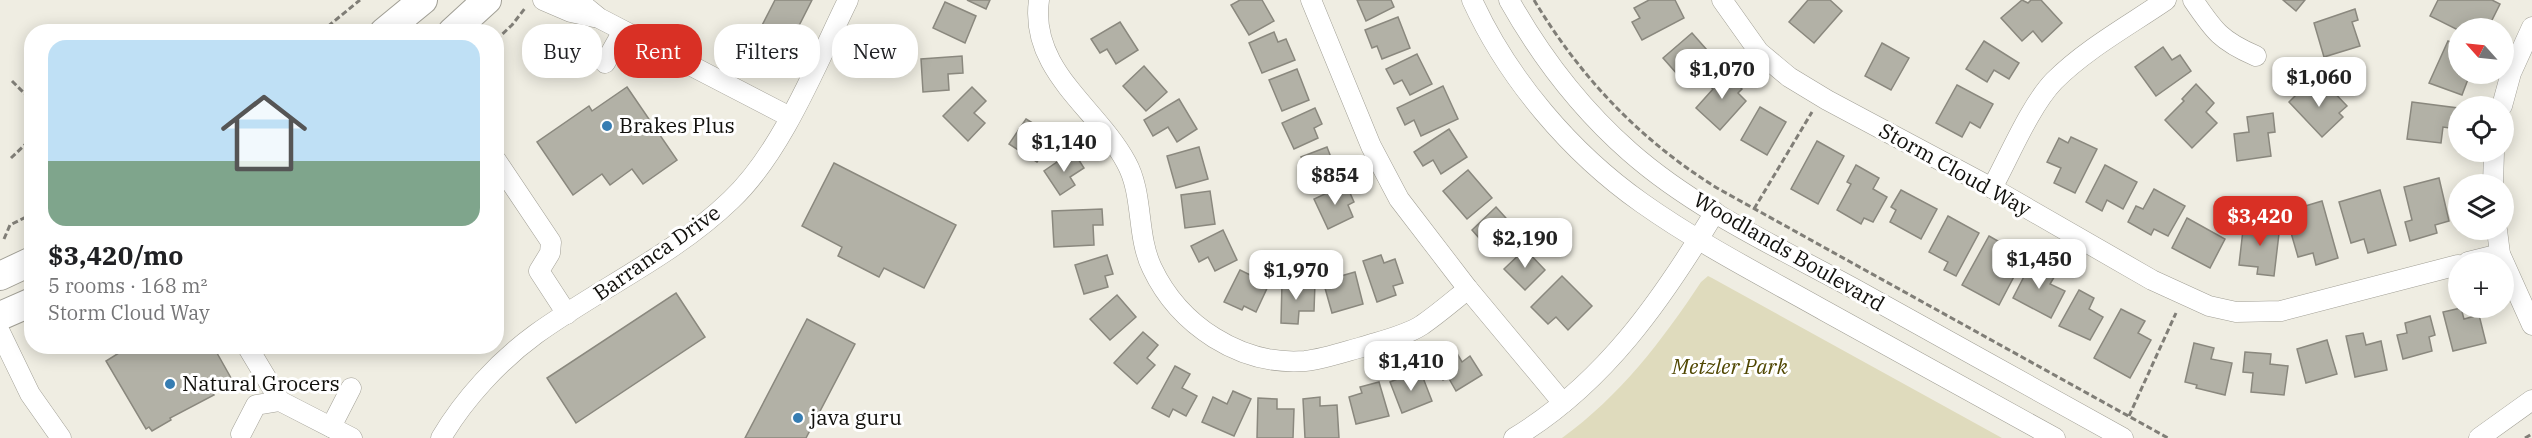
<!DOCTYPE html>
<html lang="en">
<head>
<meta charset="utf-8">
<style>
  body { margin:0; font-family:"IBM Plex Serif",serif; background:#f6f6f6; color:#202124; height:100vh; display:flex; flex-direction:column; font-size:22px; white-space:nowrap }
  * { box-sizing:border-box; margin:0 }
  p { font-size:20px; color:#757577 }
  .icon { flex:none; width:33px; height:33px; fill:none; stroke:currentColor; stroke-width:2; stroke-linecap:round; stroke-linejoin:round }
  .map { position:relative; flex:1; overflow:hidden }
  .sheet { position:absolute; left:24px; top:24px; width:480px; height:330px; display:flex; flex-direction:column; background:#fff; border-radius:24px; box-shadow:0 3px 15px #0003 }
  .sheet>* { flex:none }
  .hud { position:absolute; left:522px; top:24px; width:570px; height:54px; display:flex; gap:12px }
  .needle { width:39px; rotate:297deg }
  .tools { position:absolute; left:2448px; top:18px; display:grid; gap:12px }
  .tools a { display:grid; place-items:center; width:66px; height:66px; border-radius:50%; background:#fff; box-shadow:0 3px 15px #0003; font-size:30px }
  .price { position:absolute; translate:-50% -51px; padding:0 14px; border-radius:12px; background:#fff; color:#222; font-size:20px; line-height:39px; filter:drop-shadow(0 2px 3px #0008) }
  .price::after { content:''; position:absolute; left:50%; top:36px; width:18px; height:14px; margin-left:-9px; background:inherit; clip-path:polygon(0 0,100% 0,50% 100%) }
  .price.on { background:#d93025; color:#fff }
  ul { padding:0; list-style:none }
  li { display:grid; align-content:center; gap:12px; height:318px; padding:0 24px }
  li span { display:grid; place-items:center; height:186px; border-radius:18px; color:#555 }
  li>.icon { margin-inline-start:auto }
  span .icon { width:108px; height:108px; fill:#fffc; stroke-width:1 }
  li b { font-size:26px }
  .tag { padding:0 21px; border-radius:24px; background:#fff; box-shadow:0 3px 15px #0003; font-size:21px; line-height:54px }
  .tag.on { background:#d93025; color:#fff }
  .map>svg:first-child { display:block }
  .green { fill:#dfdbbd }
  .building { fill:#b2b1a6; stroke:#8a887e; stroke-width:1.5 }
  .lines { fill:none; stroke-linecap:round; stroke-linejoin:round }
  .minor-casing { stroke:#a19f95; stroke-width:21 }
  .highway-casing { stroke:#a19f95; stroke-width:30 }
  .path { stroke:#807e77; stroke-width:3; stroke-dasharray:6 3; stroke-linecap:butt }
  .minor { stroke:#fff; stroke-width:20 }
  .highway { stroke:#fff; stroke-width:28 }
  .poi-dot { fill:#367db2; stroke:#fff; stroke-width:2 }
  .labels { text-anchor:middle; stroke-width:6; stroke-linejoin:round; paint-order:stroke }
  .poi-label { font-size:21px; fill:#11100c; stroke:#fff; text-anchor:start }
  .street-label { font-size:21px; fill:#11100c; stroke:#fff }
  .park-label { font-size:21px; font-style:italic; fill:#504702; stroke:#fff }
</style>
</head>
<body>
<div class="map">
<svg width="2532" height="438" viewBox="0 0 2532 438">
  <rect width="100%" height="100%" fill="#efede2"/>
  <path class="green" d="M1708 276 1712 278 2002 438H1562C1620 396 1662 341 1701 282Z"/>
  <g class="building">
    <path d="M775 0H812L778 67 767 61 761 72 734 58 748 32 756 37Z"/>
    <path d="M967 0H990L986 9Z"/>
    <path d="M1240 0H1262L1274 21 1249 35 1231 5Z"/>
    <path d="M1357 0H1391L1394 7 1366 21Z"/>
    <path d="M1649 0H1675L1684 18 1642 40 1632 22 1640 18 1634 8Z"/>
    <path d="M1808 0H1830L1842 11 1814 43 1789 22Z"/>
    <path d="M2022 0 2028 3 2031 0H2041L2062 23 2042 42 2033 31 2022 41 2001 18Z"/>
    <path d="M2283 0H2305L2296 11Z"/>
    <path d="M2438 0H2492L2500 4 2488 28 2475 23 2473 28 2458 30 2430 16Z"/>
    <path d="M945 2 976 16 965 43 933 28Z"/>
    <path d="M2355 9 2358 20 2352 22 2360 46 2324 57 2314 23Z"/>
    <path d="M1398 17 1410 48 1382 59 1377 46 1372 48 1365 30Z"/>
    <path d="M1120 22 1138 50 1116 64 1107 49 1100 53 1091 39Z"/>
    <path d="M1274 32 1278 42 1286 39 1295 60 1262 73 1249 43Z"/>
    <path d="M1692 33 1714 58 1685 83 1663 58Z"/>
    <path d="M1984 41 2019 63 2009 79 1994 70 1987 82 1966 69Z"/>
    <path d="M2448 41 2458 45V74H2470L2462 95 2429 83Z"/>
    <path d="M1882 43 1909 58 1891 90 1865 76Z"/>
    <path d="M2163 47 2172 60 2180 55 2191 71 2156 96 2135 67Z"/>
    <path d="M1417 54 1432 84 1410 95 1402 80 1394 84 1386 69Z"/>
    <path d="M962 56 963 73 948 74 949 90 923 92 921 59Z"/>
    <path d="M1144 66 1167 92 1146 111 1123 86Z"/>
    <path d="M1297 69 1309 100 1282 111 1269 80Z"/>
    <path d="M1721 70 1742 89 1738 93 1746 101 1720 130 1696 108 1713 89 1707 84Z"/>
    <path d="M2196 84 2214 103 2206 112 2217 123 2192 148 2165 120 2184 101 2182 99Z"/>
    <path d="M1957 85 1993 104 1980 128 1970 122 1962 137 1936 123Z"/>
    <path d="M2306 85 2316 95 2327 85 2347 106 2339 113 2343 117 2322 137 2289 102Z"/>
    <path d="M1443 86 1458 119 1421 136 1414 120 1405 125 1397 108Z"/>
    <path d="M627 87 677 160 643 184 632 169 610 185 602 174 573 195 537 142 589 106 592 111Z"/>
    <path d="M972 87 986 101 974 113 985 123 968 141 943 116Z"/>
    <path d="M1179 99 1197 129 1177 142 1168 127 1153 136 1144 120Z"/>
    <path d="M2412 102 2458 108 2456 129 2443 127 2441 143 2407 139Z"/>
    <path d="M1760 107 1786 122 1767 155 1741 140Z"/>
    <path d="M1315 108 1322 124 1314 128 1318 138 1294 149 1282 123Z"/>
    <path d="M2273 113 2275 132 2268 133 2271 156 2237 161 2234 134 2249 132 2247 117Z"/>
    <path d="M1026 119 1039 127 1041 123 1057 133 1037 162 1009 144Z"/>
    <path d="M1449 129 1467 157 1441 174 1433 160 1423 166 1414 152Z"/>
    <path d="M2071 137 2097 149 2075 193 2054 183 2061 168 2047 162 2059 138 2068 143Z"/>
    <path d="M1817 141 1844 156 1818 204 1791 189Z"/>
    <path d="M1199 147 1208 179 1176 188 1167 156Z"/>
    <path d="M1327 147 1339 178 1313 188 1301 157Z"/>
    <path d="M1073 151 1084 168 1070 177 1075 185 1060 195 1044 171Z"/>
    <path d="M834 163 956 225 924 288 884 268 879 277 838 256 842 247 802 226Z"/>
    <path d="M1856 165 1879 178 1873 189 1887 197 1873 222 1864 218 1861 224 1837 210 1851 184 1847 182Z"/>
    <path d="M2105 165 2137 182 2123 209 2107 200 2102 211 2086 202Z"/>
    <path d="M1468 170 1492 198 1467 219 1443 191Z"/>
    <path d="M2439 178 2449 221 2435 225 2437 233 2410 241 2405 222 2412 220 2404 187Z"/>
    <path d="M1346 184 1354 202 1348 205 1353 217 1328 229 1314 199Z"/>
    <path d="M2154 189 2185 206 2168 236 2154 229 2151 235 2128 222 2136 206 2143 209Z"/>
    <path d="M1901 190 1937 209 1921 239 1890 222 1896 210 1891 207Z"/>
    <path d="M2380 190 2396 245 2368 253 2364 239 2351 243 2339 202Z"/>
    <path d="M1210 191 1215 224 1185 228 1181 195Z"/>
    <path d="M2322 201 2338 258 2316 265 2313 253 2298 257 2285 212Z"/>
    <path d="M1496 207 1523 237 1508 252 1503 246 1494 255 1472 230Z"/>
    <path d="M1102 209 1103 225H1093L1094 245 1054 247 1052 211Z"/>
    <path d="M1948 216 1979 233 1956 276 1944 270 1948 262 1929 252Z"/>
    <path d="M2187 218 2225 239 2210 268 2172 248Z"/>
    <path d="M2244 221 2280 225 2274 276 2257 274 2258 267 2239 265Z"/>
    <path d="M1223 230 1237 260 1215 271 1208 257 1199 262 1191 246Z"/>
    <path d="M1989 236 2005 245 1999 257 2019 267 1999 305 1962 285Z"/>
    <path d="M1525 249 1545 270 1525 290 1504 269Z"/>
    <path d="M1107 255 1113 274 1105 276 1108 287 1084 294 1075 265Z"/>
    <path d="M1381 255 1384 263 1395 259 1403 283 1393 286 1396 295 1377 302 1363 261Z"/>
    <path d="M2032 261 2056 274 2050 284 2065 291 2051 318 2013 298Z"/>
    <path d="M1240 270 1269 284 1256 312 1244 306 1242 310 1224 302Z"/>
    <path d="M1355 272 1363 304 1332 313 1323 281Z"/>
    <path d="M1562 276 1592 306 1568 330 1556 317 1548 324 1531 307Z"/>
    <path d="M1282 282 1315 283 1314 311H1299L1298 324 1281 323Z"/>
    <path d="M2079 290 2094 298 2089 309 2103 317 2090 340 2059 326Z"/>
    <path d="M676 293 705 337 576 423 547 378Z"/>
    <path d="M1117 295 1136 317 1110 340 1090 319Z"/>
    <path d="M2461 308 2464 319 2479 315 2486 343 2453 351 2443 312Z"/>
    <path d="M2121 309 2145 321 2138 333 2151 340 2130 378 2094 358Z"/>
    <path d="M2430 316 2435 335 2429 337 2432 351 2403 359 2397 335 2407 333 2405 323Z"/>
    <path d="M807 319 855 344 806 438H745Z"/>
    <path d="M1143 332 1158 345 1147 358 1155 365 1137 384 1114 363Z"/>
    <path d="M2363 333 2366 345 2381 341 2387 370 2355 377 2346 336Z"/>
    <path d="M2327 340 2337 374 2306 383 2297 349Z"/>
    <path d="M2194 343 2214 348 2211 359 2232 363 2225 395 2196 388 2197 385 2185 382Z"/>
    <path d="M130 346H213L231 378 211 390 214 395 170 418 171 420 152 431 149 427 146 429 106 361Z"/>
    <path d="M1455 350 1462 362 1470 356 1482 375 1456 391 1448 377 1443 380 1433 364Z"/>
    <path d="M2245 352 2271 354 2270 364 2288 366 2284 395 2251 392 2253 373 2243 372Z"/>
    <path d="M1175 366 1190 374 1182 388 1197 396 1186 416 1173 409 1169 417 1152 408Z"/>
    <path d="M1420 370 1432 401 1402 413 1390 382Z"/>
    <path d="M1379 382 1389 416 1356 424 1349 397 1362 393 1360 387Z"/>
    <path d="M1233 391 1251 399 1234 436 1202 422 1213 397 1227 404Z"/>
    <path d="M1320 397V406L1337 405 1339 438H1305L1303 399Z"/>
    <path d="M1258 398 1277 399V409H1294L1293 438H1257Z"/>
  </g>
  <g class="lines">
    <defs>
      <g id="minor">
        <path d="M543 0 571 12 594 17"/>
        <path d="M577 0 599 18 790 117"/>
        <path d="M1039 0C1029 70 1097 108 1126 162 1144 194 1136 235 1152 268 1179 325 1240 366 1305 361 1324 359 1344 352 1362 347 1381 341 1405 336 1422 325 1438 314 1453 301 1468 289"/>
        <path d="M1311 0 1371 146 1399 199 1468 289 1563 403"/>
        <path d="M1472 0C1508 79 1571 153 1642 203 1700 244 1763 276 1825 311 1902 353 1978 396 2055 438"/>
        <path d="M1509 0C1541 57 1581 109 1630 152 1697 211 1784 250 1862 293 1949 341 2036 390 2123 438"/>
        <path d="M1722 0 1759 52 1789 77 1827 100 1992 188 2152 280 2209 306 2236 312 2281 311 2458 265"/>
        <path d="M2193 0C2214 31 2221 41 2256 56"/>
        <path d="M605 63 623 31"/>
        <path d="M2502 106 2511 73 2532 27"/>
        <path d="M496 160 551 242 550 253 539 271 567 314"/>
        <path d="M2493 184 2494 152"/>
        <path d="M1992 188C2009 157 2030 106 2054 81 2086 49 2128 26 2166 0"/>
        <path d="M2497 230 2500 254 2532 325"/>
        <path d="M2468 262 2500 254"/>
        <path d="M0 332 30 394 61 438"/>
        <path d="M247 346 280 401"/>
        <path d="M331 427 351 388"/>
        <path d="M241 434 256 405 280 401 352 438"/>
        <path d="M441 438C464 399 499 361 536 334 600 288 674 255 731 200 782 152 817 63 848 0"/>
        <path d="M1514 438C1604 384 1662 300 1715 212"/>
        <path d="M2479 438 2532 400"/>
      </g>
      <g id="highway">
        <path d="M384 32 423 0"/>
        <path d="M452 32 487 0"/>
        <path d="M0 276 32 261"/>
        <path d="M0 316 32 302"/>
      </g>
    </defs>
    <use href="#minor" class="minor-casing"/>
    <use href="#highway" class="highway-casing"/>
    <g class="path">
      <path d="M1534 0C1581 78 1640 140 1717 188L2168 438"/>
      <path d="M321 32 360 0"/>
      <path d="M496 40 512 25 526 7"/>
      <path d="M12 81 25 94"/>
      <path d="M11 158 32 138"/>
      <path d="M1754 209 1812 112"/>
      <path d="M4 239 10 225 32 214"/>
      <path d="M2129 416 2176 313"/>
      <path d="M2525 438 2532 434"/>
    </g>
    <use href="#minor" class="minor"/>
    <use href="#highway" class="highway"/>
  </g>
  <g class="poi-dot">
    <circle cx="607" cy="126" r="6"/>
    <circle cx="170" cy="384" r="6"/>
    <circle cx="798" cy="418" r="6"/>
  </g>
  <g class="labels">
    <g class="poi-label">
      <text x="619" y="133">Brakes Plus</text>
      <text x="182" y="391">Natural Grocers</text>
      <text x="810" y="425">java guru</text>
    </g>
    <g class="street-label">
      <text transform="translate(1955 170) rotate(29)" y="7">Storm Cloud Way</text>
      <text transform="translate(1789 252) rotate(30)" y="7">Woodlands Boulevard</text>
      <text transform="translate(657 253) rotate(-35)" y="7">Barranca Drive</text>
    </g>
    <g class="park-label">
      <text x="1730" y="374">Metzler Park</text>
    </g>
  </g>
</svg>
<div class="tools">
<a><svg class="needle" viewBox="-14 -14 28 28"><path d="M0-13l5 13h-10z" fill="#e53935"/><path d="M0 13l5-13h-10z" fill="#757577"/></svg></a>
<a><svg class="icon" aria-label="locate" viewBox="0 0 24 24"><circle cx="12" cy="12" r="6"/><path d="M12 2v4M12 18v4M2 12h4M18 12h4"/></svg></a>
<a><svg class="icon" aria-label="layers" viewBox="0 0 24 24"><path d="M12 4l9 5-9 5-9-5zM3 14l9 5 9-5"/></svg></a>
<a>+</a>
</div>
<b class="price" style="left:1722px;top:100px">$1,070</b>
<b class="price" style="left:2319px;top:108px">$1,060</b>
<b class="price" style="left:1064px;top:173px">$1,140</b>
<b class="price" style="left:1335px;top:206px">$854</b>
<b class="price on" style="left:2260px;top:247px">$3,420</b>
<b class="price" style="left:1525px;top:269px">$2,190</b>
<b class="price" style="left:2039px;top:290px">$1,450</b>
<b class="price" style="left:1296px;top:301px">$1,970</b>
<b class="price" style="left:1411px;top:392px">$1,410</b>
<div class="hud">
<a class="tag">Buy</a>
<a class="tag on">Rent</a>
<a class="tag">Filters</a>
<a class="tag">New</a>
</div>
<section class="sheet">
<ul>
<li><span style="background:linear-gradient(#bfe0f5 65%,#7fa58c 0)"><svg class="icon" aria-label="home" viewBox="0 0 24 24"><path d="M3 11l9-7 9 7M6 9v11h12V9"/></svg></span><div><b>$3,420/mo</b><p>5 rooms · 168 m²</p><p>Storm Cloud Way</p></div></li>
</ul>
</section>
</div>
</body>
</html>
